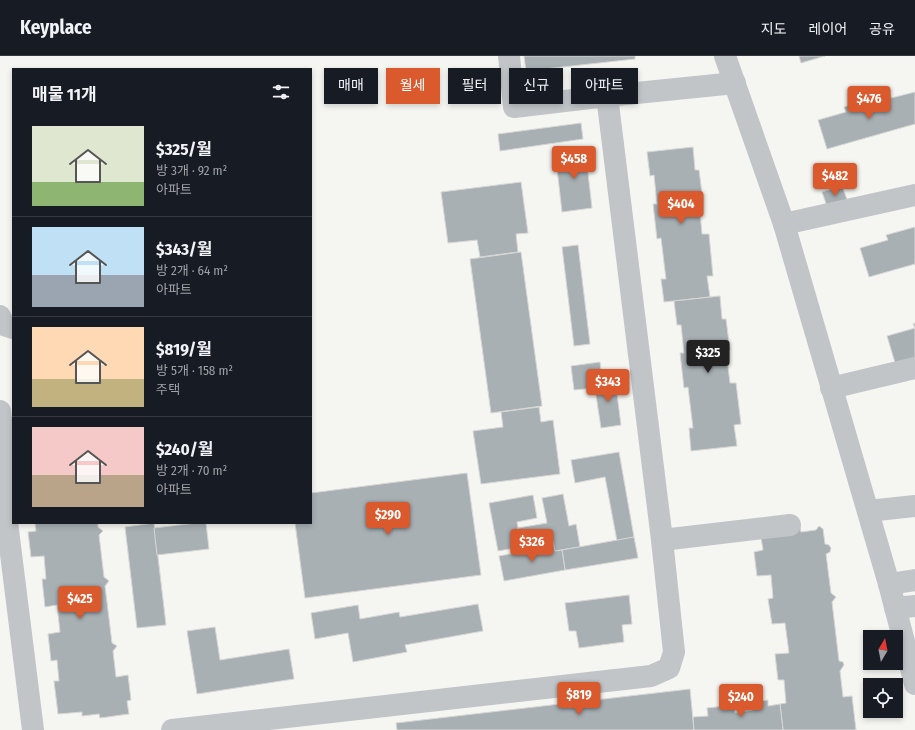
<!DOCTYPE html>
<html lang="ko">
<head>
<meta charset="utf-8">
<style>
  body { margin:0; font-family:"Fira Sans Condensed","Noto Sans KR",sans-serif; background:#242831; color:#f1f3f6; height:100vh; display:flex; flex-direction:column; font-size:15px; white-space:nowrap }
  * { box-sizing:border-box; margin:0 }
  p { font-size:13px; color:#9ea1a6 }
  .icon { flex:none; width:22px; height:22px; fill:none; stroke:currentColor; stroke-width:2; stroke-linecap:round; stroke-linejoin:round }
  .map { position:relative; flex:1; overflow:hidden }
  .details { position:absolute; left:12px; top:12px; width:300px; height:456px; display:flex; flex-direction:column; background:#171b24; border-radius:0px; box-shadow:0 2px 6px #0003 }
  .details>* { flex:none }
  .banner { position:absolute; left:324px; top:12px; width:380px; height:36px; display:flex; gap:8px }
  .needle { width:26px; rotate:10deg }
  .tools { position:absolute; left:863px; top:574px; display:grid; gap:8px }
  .tools a { display:grid; place-items:center; width:40px; height:40px; border-radius:0px; background:#171b24; box-shadow:0 2px 6px #0003; font-size:20px }
  .price { position:absolute; translate:-50% -34px; padding:0 9px; border-radius:4px; background:#da592d; color:#fff; font-size:13px; line-height:26px; filter:drop-shadow(0 1px 2px #0008) }
  .price::after { content:''; position:absolute; left:50%; top:24px; width:12px; height:9px; margin-left:-6px; background:inherit; clip-path:polygon(0 0,100% 0,50% 100%) }
  .price.selected { background:#222; color:#fff }
  ul { padding:0; list-style:none }
  li { display:flex; align-items:center; gap:12px; height:100px; padding:0 20px }
  li+li { border-top:1px solid #363941 }
  li span { display:grid; place-items:center; flex:none; width:112px; height:80px; border-radius:0px; color:#555 }
  li>.icon { margin-inline-start:auto }
  span .icon { width:48px; height:48px; fill:#fffc; stroke-width:1 }
  li b { font-size:17px }
  h2 { display:flex; justify-content:space-between; align-items:center; height:48px; padding:0 20px; font-size:17px }
  .pill { padding:0 14px; border-radius:0px; background:#171b24; box-shadow:0 2px 6px #0003; font-size:14px; line-height:36px }
  .pill.selected { background:#da592d; color:#fff }
  header { display:flex; align-items:center; gap:24px; box-sizing:border-box; height:56px; padding:0 20px; background:#171b24; border-bottom:1px solid #363941 }
  header strong { font-size:19px }
  nav { display:flex; gap:22px; margin-inline-start:auto; font-size:14px }
  .map>svg:first-child { display:block }
  .building { fill:#a8b0b4; stroke:#d7d7d5 }
  .lines { fill:none; stroke-linecap:round; stroke-linejoin:round }
  .minor { stroke:#c1c5c8; stroke-width:22 }
</style>
</head>
<body>
<header>
<strong>Keyplace</strong>
<nav><a>지도</a><a>레이어</a><a>공유</a></nav>
</header>
<div class="map">
<svg width="915" height="674" viewBox="0 0 915 674">
  <rect width="100%" height="100%" fill="#f5f5f2"/>
  <g class="building">
    <path d="M524 0H635V3L526 15Z"/>
    <path d="M799 0H825L801 7Z"/>
    <path d="M915 36V68L827 93 818 64 846 56 844 51 890 38 891 42Z"/>
    <path d="M581 67 583 83 500 95 498 78Z"/>
    <path d="M585 91 592 152 562 156 555 95Z"/>
    <path d="M693 91 695 114H699L703 145H699L702 178H709L713 220H707L710 241 664 246 661 223H666L661 182 657 183 653 148H657L654 119 650 120 647 96Z"/>
    <path d="M521 126 528 177 516 178 518 196 480 201 477 184 448 187 441 136Z"/>
    <path d="M842 130 848 146 828 153 822 136Z"/>
    <path d="M915 171V208L869 221 860 192 888 184 886 179Z"/>
    <path d="M578 189 590 288 574 290 562 191Z"/>
    <path d="M521 196 542 350 491 357 470 203Z"/>
    <path d="M720 240 722 263H726L730 294H726L730 327H736L741 368 734 369 737 390 691 395 689 372H693L688 331 684 332 680 297H684L681 269H677L674 245Z"/>
    <path d="M915 267V304L896 310 887 280 915 272 913 268Z"/>
    <path d="M600 306 602 325 594 326 595 332 574 334 571 310Z"/>
    <path d="M615 323 621 369 601 372 594 326Z"/>
    <path d="M539 351 541 366 553 364 560 418 481 428 473 375 503 371 501 356Z"/>
    <path d="M619 396 634 481 617 485 605 421 575 427 571 404Z"/>
    <path d="M467 417 481 519 305 542 295 467H311V437Z"/>
    <path d="M563 438 569 470 576 468 580 491 555 495 553 485 521 491 518 472 547 467 542 442Z"/>
    <path d="M533 439 537 462 517 466 521 491 498 495 489 447Z"/>
    <path d="M35 467H98V471L103 475 99 479 104 521 109 525 105 530 112 587 117 590 113 595 116 621 128 619 131 644 127 645 129 658 100 662 99 658 82 660V656L58 658 54 625H59L57 604 51 605 48 578 60 576 57 549 45 551 42 523H46L44 500 31 501 28 476 36 475Z"/>
    <path d="M154 467 166 569 137 572 125 471Z"/>
    <path d="M197 467H206L209 493 157 499 154 472Z"/>
    <path d="M819 470 823 473 825 488 829 489 831 492 830 496 826 498 831 537 836 541 832 546 839 605 843 606 844 609 840 615 843 641 852 640 856 674H783L780 648 786 647 784 624H778L775 598 789 597 785 567 772 568 768 543 773 542 771 519 757 520 754 496 763 494 761 481 800 471 801 476 816 474Z"/>
    <path d="M634 481 638 502 565 514 562 494Z"/>
    <path d="M554 490 555 495 562 494 565 514 504 525 499 500Z"/>
    <path d="M629 539 632 568 622 569 624 586 579 592 576 575H569L565 547Z"/>
    <path d="M478 548 483 575 405 589 407 596 353 606 348 577 315 583 311 557 358 549 360 563 399 556 400 561Z"/>
    <path d="M215 571 220 604 289 593 294 623 197 638 187 575Z"/>
    <path d="M690 633 694 674H397L396 667Z"/>
    <path d="M768 644V650L780 648 783 674H694L693 661 708 660 707 652 734 649 735 657 753 654 752 646Z"/>
  </g>
  <g class="lines">
    <g class="minor">
      <path d="M725 0 784 168 889 528 915 628"/>
      <path d="M607 40 735 27"/>
      <path d="M784 168 915 139"/>
      <path d="M0 260 4 269 13 272"/>
      <path d="M831 332 915 312"/>
      <path d="M0 355 6 407 4 442 33 674"/>
      <path d="M868 455 915 450"/>
      <path d="M662 484 790 469"/>
      <path d="M889 528 915 524"/>
      <path d="M895 552 915 550"/>
      <path d="M172 674 651 620 669 612 674 596 662 484 607 40 514 51 509 0"/>
    </g>
  </g>
</svg>
<div class="tools">
<a><svg class="needle" viewBox="-14 -14 28 28"><path d="M0-13l5 13h-10z" fill="#e53935"/><path d="M0 13l5-13h-10z" fill="#9ea1a6"/></svg></a>
<a><svg class="icon" aria-label="locate" viewBox="0 0 24 24"><circle cx="12" cy="12" r="6"/><path d="M12 2v4M12 18v4M2 12h4M18 12h4"/></svg></a>
</div>
<b class="price" style="left:869px;top:64px">$476</b>
<b class="price" style="left:574px;top:124px">$458</b>
<b class="price" style="left:835px;top:141px">$482</b>
<b class="price" style="left:681px;top:169px">$404</b>
<b class="price selected" style="left:708px;top:318px">$325</b>
<b class="price" style="left:608px;top:347px">$343</b>
<b class="price" style="left:388px;top:480px">$290</b>
<b class="price" style="left:532px;top:507px">$326</b>
<b class="price" style="left:80px;top:564px">$425</b>
<b class="price" style="left:579px;top:660px">$819</b>
<b class="price" style="left:741px;top:662px">$240</b>
<div class="banner">
<a class="pill">매매</a>
<a class="pill selected">월세</a>
<a class="pill">필터</a>
<a class="pill">신규</a>
<a class="pill">아파트</a>
</div>
<section class="details">
<h2>매물 11개<svg class="icon" aria-label="filters" viewBox="0 0 24 24"><path d="M4 7h16M4 17h16"/><circle cx="9" cy="7" r="2"/><circle cx="15" cy="17" r="2"/></svg></h2>
<ul>
<li><span style="background:linear-gradient(#dfe7d0 70%,#8fb573 0)"><svg class="icon" aria-label="home" viewBox="0 0 24 24"><path d="M3 11l9-7 9 7M6 9v11h12V9"/></svg></span><div><b>$325/월</b><p>방 3개 · 92 m²</p><p>아파트</p></div></li>
<li><span style="background:linear-gradient(#bfe0f5 60%,#9aa5b1 0)"><svg class="icon" aria-label="home" viewBox="0 0 24 24"><path d="M3 11l9-7 9 7M6 9v11h12V9"/></svg></span><div><b>$343/월</b><p>방 2개 · 64 m²</p><p>아파트</p></div></li>
<li><span style="background:linear-gradient(#ffd9b3 65%,#c2b280 0)"><svg class="icon" aria-label="home" viewBox="0 0 24 24"><path d="M3 11l9-7 9 7M6 9v11h12V9"/></svg></span><div><b>$819/월</b><p>방 5개 · 158 m²</p><p>주택</p></div></li>
<li><span style="background:linear-gradient(#f6c9c9 60%,#b9a48a 0)"><svg class="icon" aria-label="home" viewBox="0 0 24 24"><path d="M3 11l9-7 9 7M6 9v11h12V9"/></svg></span><div><b>$240/월</b><p>방 2개 · 70 m²</p><p>아파트</p></div></li>
</ul>
</section>
</div>
</body>
</html>
